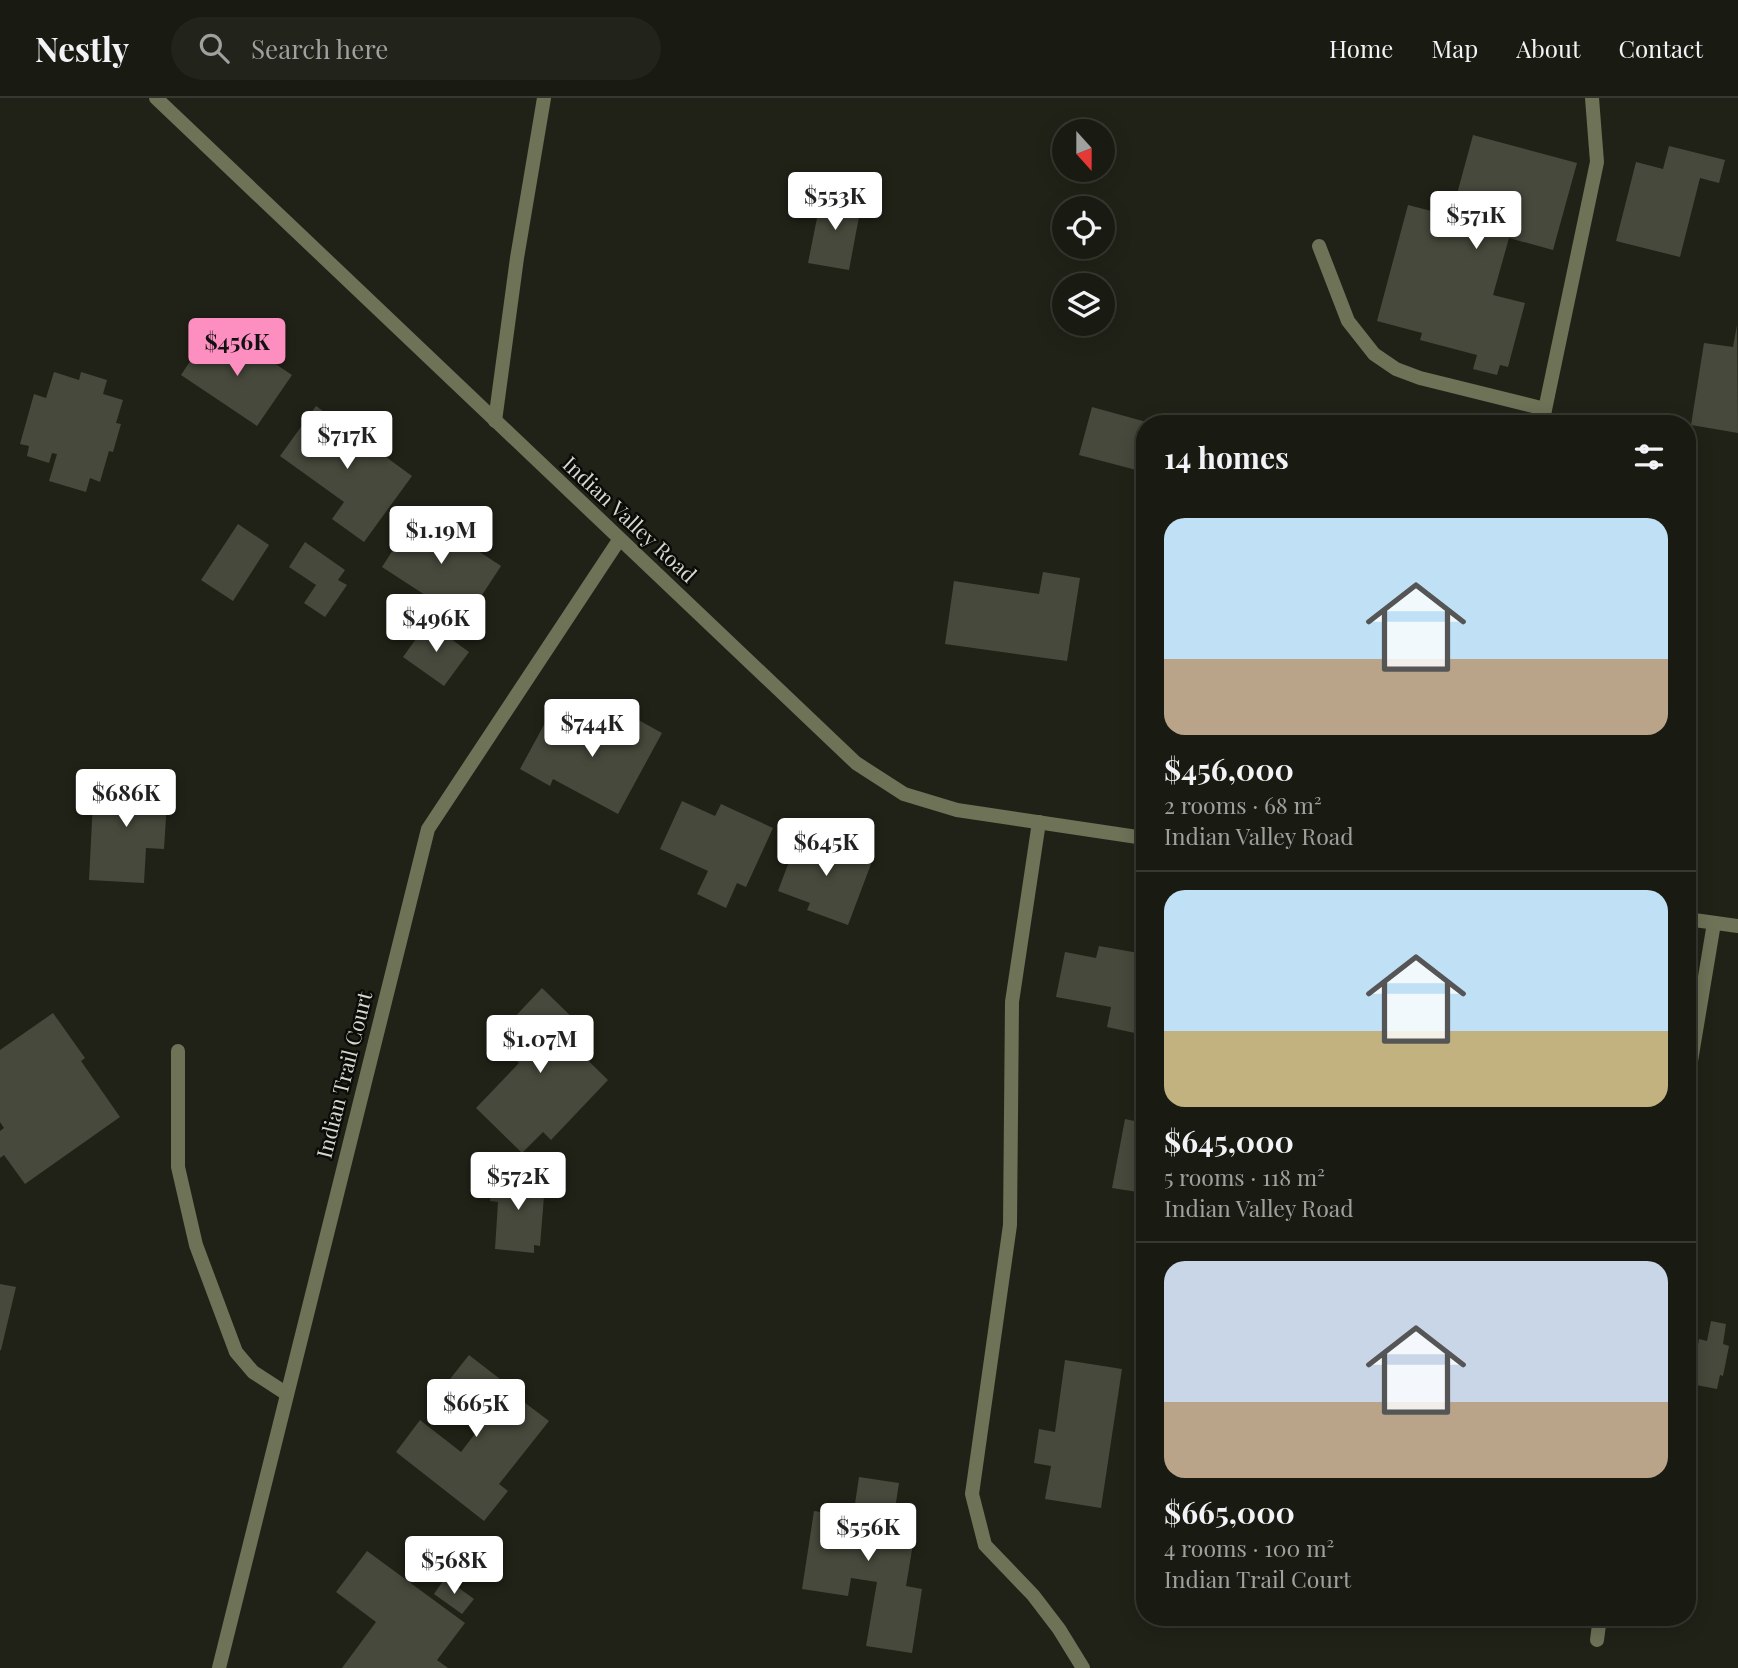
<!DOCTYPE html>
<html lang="en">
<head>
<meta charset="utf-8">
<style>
  body { margin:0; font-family:"Playfair Display",serif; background:#22231a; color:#f1f3f6; height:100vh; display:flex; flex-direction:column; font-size:26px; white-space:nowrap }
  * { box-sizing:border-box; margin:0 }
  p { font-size:23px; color:#9fa19f }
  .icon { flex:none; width:38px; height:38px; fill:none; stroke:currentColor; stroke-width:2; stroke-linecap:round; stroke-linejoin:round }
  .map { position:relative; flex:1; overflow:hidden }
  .details { position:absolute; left:1136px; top:317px; width:560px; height:1211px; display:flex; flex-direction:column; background:#191a11; border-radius:28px; box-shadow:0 4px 18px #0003,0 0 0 2px #373831 }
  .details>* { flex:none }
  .needle { width:46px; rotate:159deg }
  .tools { position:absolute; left:1052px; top:21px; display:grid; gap:14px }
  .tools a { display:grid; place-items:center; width:63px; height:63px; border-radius:50%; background:#191a11; box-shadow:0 4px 18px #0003,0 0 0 2px #373831; font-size:35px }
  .price { position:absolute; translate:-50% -60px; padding:0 16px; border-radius:7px; background:#fff; color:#222; font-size:23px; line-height:46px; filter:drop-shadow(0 2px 4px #0008) }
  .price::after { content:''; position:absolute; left:50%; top:42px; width:21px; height:16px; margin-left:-10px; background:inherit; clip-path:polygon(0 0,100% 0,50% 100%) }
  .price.active { background:#fd8ec0; color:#111 }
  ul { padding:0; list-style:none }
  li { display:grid; align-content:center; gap:14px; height:371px; padding:0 28px }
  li+li { border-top:2px solid #373831 }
  li span { display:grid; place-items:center; height:217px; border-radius:21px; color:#555 }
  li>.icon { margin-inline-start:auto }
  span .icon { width:126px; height:126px; fill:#fffc; stroke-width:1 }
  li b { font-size:30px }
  h2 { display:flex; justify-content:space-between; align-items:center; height:84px; padding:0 28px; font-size:30px }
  header { display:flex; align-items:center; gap:42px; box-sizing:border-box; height:98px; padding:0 35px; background:#191a11; border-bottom:2px solid #373831 }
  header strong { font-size:33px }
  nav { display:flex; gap:38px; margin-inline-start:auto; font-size:24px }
  .search { width:490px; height:63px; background:#22231a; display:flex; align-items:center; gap:18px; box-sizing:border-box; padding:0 24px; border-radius:38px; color:#9fa19f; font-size:26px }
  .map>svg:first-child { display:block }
  .building { fill:#47493c }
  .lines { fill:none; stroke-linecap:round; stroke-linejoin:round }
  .service { stroke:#6e7257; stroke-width:14 }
  .minor { stroke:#6e7257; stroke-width:14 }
  .labels { text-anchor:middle; stroke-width:5; stroke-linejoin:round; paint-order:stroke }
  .street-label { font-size:21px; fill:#d6d7d0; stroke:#0b0b07 }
</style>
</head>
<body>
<header>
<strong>Nestly</strong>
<div class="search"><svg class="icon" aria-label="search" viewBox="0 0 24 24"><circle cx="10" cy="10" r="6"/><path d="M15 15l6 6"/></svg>Search here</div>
<nav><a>Home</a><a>Map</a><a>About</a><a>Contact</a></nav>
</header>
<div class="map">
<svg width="1738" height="1570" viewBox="0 0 1738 1570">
  <rect width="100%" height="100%" fill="#212217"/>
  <g class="building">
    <path d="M1473 37 1577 65 1553 152 1509 140 1493 197 1525 205 1508 269 1500 267 1497 277 1473 271 1477 257 1420 242 1422 235 1377 223 1408 107 1451 118Z"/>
    <path d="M1669 48 1725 62 1719 85 1700 80 1680 159 1616 143 1636 64 1663 71Z"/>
    <path d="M822 95 862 103 849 172 808 165Z"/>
    <path d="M1737 227 1738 335 1691 327 1704 245 1733 249Z"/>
    <path d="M209 235 239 256 246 246 292 277 257 328 181 277Z"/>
    <path d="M54 274 79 282 81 274 107 282 103 296 123 302 116 325 121 326 113 354 109 353 100 384 90 380 86 394 49 383 57 356 52 355 49 365 27 358 29 348 20 346 34 296 46 300Z"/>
    <path d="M316 308 412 378 364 444 332 421 344 404 280 358Z"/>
    <path d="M1092 309 1150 325 1144 326V374L1079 357Z"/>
    <path d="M418 413 501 468 465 523 382 469Z"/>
    <path d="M238 426 269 447 233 503 201 482Z"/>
    <path d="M305 444 345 472 338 482 347 487 325 519 304 505 316 487 289 469Z"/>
    <path d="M1043 474 1080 480 1067 563 945 546 954 483 1039 496Z"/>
    <path d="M428 524 469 554 444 588 403 559Z"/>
    <path d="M551 614 607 645 624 614 662 635 618 716 553 681 550 688 520 671Z"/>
    <path d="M94 684 168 687 164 751 146 750 144 785 89 782Z"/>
    <path d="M682 703 715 718 721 706 773 730 746 789 737 785 726 810 697 796 708 773 660 751Z"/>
    <path d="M799 737 835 750 836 746 867 757 865 763 871 766 848 827 807 812 810 805 778 793Z"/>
    <path d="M1099 848 1144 856V937L1107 929 1111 909 1056 899 1065 854 1096 860Z"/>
    <path d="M542 890 579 926 565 940 608 982 551 1042 543 1034 522 1055 476 1010 519 965 494 941Z"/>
    <path d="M53 915 85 960 81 963 120 1019 25 1086 4 1057 0 1060V1033L4 1030 0 1024V952Z"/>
    <path d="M1125 1021 1144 1025V1095L1112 1090Z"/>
    <path d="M492 1076 539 1080V1085L545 1086 540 1148 534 1147V1155L495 1151 498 1104 490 1103Z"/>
    <path d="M0 1186 16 1189 1 1252H0Z"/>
    <path d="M1711 1223 1726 1226 1723 1246 1729 1248 1723 1278 1720 1277 1717 1291 1696 1287 1698 1274 1693 1273 1699 1241 1707 1243Z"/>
    <path d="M469 1257 518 1295 516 1298 549 1323 499 1386 508 1393 484 1423 396 1354 420 1322 461 1354 477 1333 435 1300Z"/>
    <path d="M1065 1262 1122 1271 1101 1410 1045 1401 1051 1368 1034 1365 1039 1331 1055 1334Z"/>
    <path d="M859 1379 899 1385 891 1437 914 1440 906 1488 922 1491 912 1555 866 1548 877 1484 851 1480 848 1498 802 1491 814 1413 853 1419Z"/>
    <path d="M367 1453 465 1525 437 1562 448 1570H342L376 1524 336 1494Z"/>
    <path d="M445 1480 474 1501 462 1516 434 1496Z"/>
  </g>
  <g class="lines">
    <g class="service">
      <path d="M1319 148 1348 223 1374 256 1396 271 1420 280 1545 311"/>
      <path d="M495 323 517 160 544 0"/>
      <path d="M1039 724 1012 904 1010 1127 972 1396 985 1447 1033 1497 1059 1531 1083 1570"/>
      <path d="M178 953V1069L196 1147 236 1254 253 1274 287 1296"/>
      <path d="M1687 987 1714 825"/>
      <path d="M1597 1542 1600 1519"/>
    </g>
    <g class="minor">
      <path d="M156 0 856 665 904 696 957 712 1144 740"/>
      <path d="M1542 326 1597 64 1592 0"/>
      <path d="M1687 821 1738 828"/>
      <path d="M219 1570 428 731 619 442"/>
    </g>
  </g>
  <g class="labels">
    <g class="street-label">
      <text transform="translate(629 422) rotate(43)" y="7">Indian Valley Road</text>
      <text transform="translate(345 977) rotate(-76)" y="7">Indian Trail Court</text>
    </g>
  </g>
</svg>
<div class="tools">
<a><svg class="needle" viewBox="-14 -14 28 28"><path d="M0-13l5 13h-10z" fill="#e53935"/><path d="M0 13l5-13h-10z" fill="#9fa19f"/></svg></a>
<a><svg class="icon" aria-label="locate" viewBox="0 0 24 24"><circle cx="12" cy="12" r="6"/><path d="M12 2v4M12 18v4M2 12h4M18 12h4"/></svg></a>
<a><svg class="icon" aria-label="layers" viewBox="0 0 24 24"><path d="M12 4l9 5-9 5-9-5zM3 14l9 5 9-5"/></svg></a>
</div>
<b class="price" style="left:835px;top:134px">$553K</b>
<b class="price" style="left:1476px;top:153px">$571K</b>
<b class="price active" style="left:237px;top:280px">$456K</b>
<b class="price" style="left:347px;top:373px">$717K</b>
<b class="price" style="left:441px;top:468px">$1.19M</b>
<b class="price" style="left:436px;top:556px">$496K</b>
<b class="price" style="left:592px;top:661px">$744K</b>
<b class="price" style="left:126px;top:731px">$686K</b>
<b class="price" style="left:826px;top:780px">$645K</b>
<b class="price" style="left:540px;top:977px">$1.07M</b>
<b class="price" style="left:518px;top:1114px">$572K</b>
<b class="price" style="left:476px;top:1341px">$665K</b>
<b class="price" style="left:868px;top:1465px">$556K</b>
<b class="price" style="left:454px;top:1498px">$568K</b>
<section class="details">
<h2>14 homes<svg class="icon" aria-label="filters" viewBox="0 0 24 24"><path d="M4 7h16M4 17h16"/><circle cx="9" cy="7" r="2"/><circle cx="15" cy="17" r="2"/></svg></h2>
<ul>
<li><span style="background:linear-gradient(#bfe0f5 65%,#b9a48a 0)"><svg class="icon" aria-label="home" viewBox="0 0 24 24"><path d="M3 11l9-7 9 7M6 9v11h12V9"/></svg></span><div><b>$456,000</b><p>2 rooms · 68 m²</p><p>Indian Valley Road</p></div></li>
<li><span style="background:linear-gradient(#bfe0f5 65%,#c2b280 0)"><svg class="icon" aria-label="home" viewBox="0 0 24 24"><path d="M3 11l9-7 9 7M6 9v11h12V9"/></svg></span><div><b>$645,000</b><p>5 rooms · 118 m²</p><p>Indian Valley Road</p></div></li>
<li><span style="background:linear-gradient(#c9d6e8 65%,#b9a48a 0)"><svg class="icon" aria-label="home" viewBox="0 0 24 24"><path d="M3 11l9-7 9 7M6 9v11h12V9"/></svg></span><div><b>$665,000</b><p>4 rooms · 100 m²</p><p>Indian Trail Court</p></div></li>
</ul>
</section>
</div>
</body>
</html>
